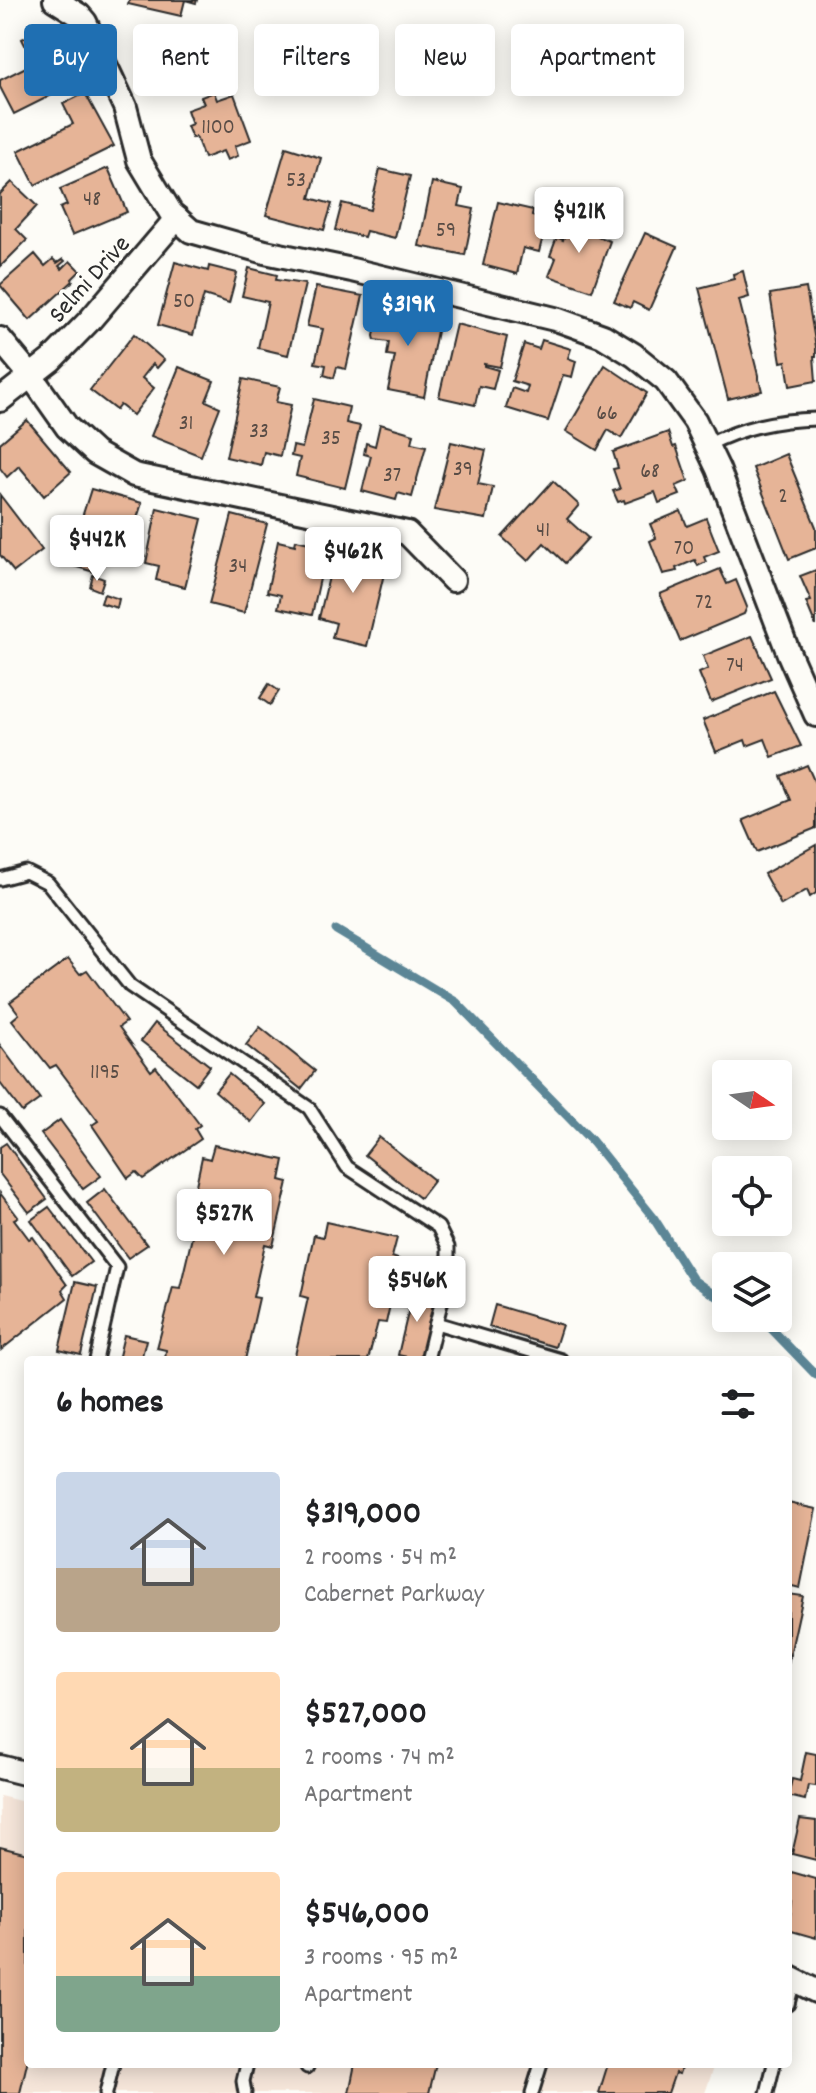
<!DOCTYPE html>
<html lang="en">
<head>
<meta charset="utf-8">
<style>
  body { margin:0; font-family:Dekko,sans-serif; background:#f2f2f2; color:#202124; height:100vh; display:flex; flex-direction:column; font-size:30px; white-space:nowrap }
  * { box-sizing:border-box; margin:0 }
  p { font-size:26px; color:#757577 }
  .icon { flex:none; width:44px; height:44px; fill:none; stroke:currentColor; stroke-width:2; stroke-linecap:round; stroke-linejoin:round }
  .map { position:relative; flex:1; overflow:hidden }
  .details { position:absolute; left:24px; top:1356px; width:768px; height:712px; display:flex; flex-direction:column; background:#fff; border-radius:8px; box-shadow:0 4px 20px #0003 }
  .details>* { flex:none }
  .hud { position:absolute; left:24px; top:24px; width:768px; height:72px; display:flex; gap:16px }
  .needle { width:52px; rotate:103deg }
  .controls { position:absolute; left:712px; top:1060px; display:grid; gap:16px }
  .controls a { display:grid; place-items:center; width:80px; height:80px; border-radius:8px; background:#fff; box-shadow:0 4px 20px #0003; font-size:40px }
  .price { position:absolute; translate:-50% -68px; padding:0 18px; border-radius:8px; background:#fff; color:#222; font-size:26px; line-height:52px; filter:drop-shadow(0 2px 4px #0008) }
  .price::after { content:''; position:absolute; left:50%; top:48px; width:24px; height:18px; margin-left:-12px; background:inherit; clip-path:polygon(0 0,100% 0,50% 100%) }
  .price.on { background:#1f6fb2; color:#fff }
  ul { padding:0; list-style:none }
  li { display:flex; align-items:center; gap:24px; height:200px; padding:0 32px }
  li span { display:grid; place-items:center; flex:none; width:224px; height:160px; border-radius:8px; color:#555 }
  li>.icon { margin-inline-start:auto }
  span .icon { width:96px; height:96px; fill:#fffc; stroke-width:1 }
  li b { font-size:34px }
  h2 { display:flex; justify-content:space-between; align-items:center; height:96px; padding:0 32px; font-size:34px }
  .chip { padding:0 28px; border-radius:8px; background:#fff; box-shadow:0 4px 20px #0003; font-size:28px; line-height:72px }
  .chip.on { background:#1f6fb2; color:#fff }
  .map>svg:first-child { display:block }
  .built { fill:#f6e6da }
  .water { fill:#7dc3dd; stroke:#5c8696; stroke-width:2 }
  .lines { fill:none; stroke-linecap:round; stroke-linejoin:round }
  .stream { stroke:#5c8696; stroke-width:9 }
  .building { fill:#e6b497; stroke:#2b2b2b; stroke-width:2 }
  .lane-casing { stroke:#2b2b2b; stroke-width:17 }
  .street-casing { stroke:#2b2b2b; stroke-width:28 }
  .lane { stroke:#fdfcf7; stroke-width:11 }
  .street { stroke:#fdfcf7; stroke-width:22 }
  .labels { text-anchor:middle; stroke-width:7; stroke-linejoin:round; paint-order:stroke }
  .number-label { font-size:22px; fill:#5a4d46 }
  .street-label { font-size:26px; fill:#2b2b2b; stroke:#fdfcf7 }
</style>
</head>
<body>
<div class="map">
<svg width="816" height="2093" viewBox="0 0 816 2093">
  <rect width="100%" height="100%" fill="#fdfcf7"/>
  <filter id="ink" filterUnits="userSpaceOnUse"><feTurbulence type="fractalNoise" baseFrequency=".0125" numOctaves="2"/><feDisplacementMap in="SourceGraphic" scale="16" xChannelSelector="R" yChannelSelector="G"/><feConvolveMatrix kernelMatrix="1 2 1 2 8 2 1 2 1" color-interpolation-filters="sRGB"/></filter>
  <g filter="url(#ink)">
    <path class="built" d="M0 1796 28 1803V2064H715L705 2093H0Z"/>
    <path class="water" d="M178 37 190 42 198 67 195 75 175 83 164 44Z"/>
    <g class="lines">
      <g class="stream">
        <path d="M336 930 456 1002 592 1141 653 1217 693 1280 714 1295 726 1299"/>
        <path d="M761 1318 816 1375"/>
      </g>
    </g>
    <g class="building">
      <path d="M129 0H197L196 3 185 0 181 16 128 4Z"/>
      <path d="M48 26 76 83 14 114 0 87V80L34 63 22 39Z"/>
      <path d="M214 92 217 100 234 94 251 140 235 146 238 156 227 160 223 151 204 158 196 137 192 138 187 126 192 124 187 110 204 104 201 97Z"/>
      <path d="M85 93 114 146 35 185 18 151 73 124 63 104Z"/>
      <path d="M286 147 321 158 310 198 332 204 324 230 266 215Z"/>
      <path d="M108 168 127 212 72 235 60 208 67 205 60 189Z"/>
      <path d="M380 169 410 176 395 238 366 231 364 237 335 230 342 203 370 210Z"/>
      <path d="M12 182 37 206 16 229 27 240 0 267V194Z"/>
      <path d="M432 182 463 189 459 206 474 209 465 255 419 246Z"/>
      <path d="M498 202 533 210 532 216 547 220 539 252 523 248 517 274 483 265Z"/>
      <path d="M571 217 601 228 598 237 610 241 592 291 549 276 556 258 550 256 557 237 563 240Z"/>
      <path d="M645 233 677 247 649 310 633 302 630 308 614 301Z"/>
      <path d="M35 254 45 266 53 259 57 263 63 259 65 261 59 266 62 269 70 261 80 271 72 279 73 281 30 320 0 285Z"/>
      <path d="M175 262 208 271 209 266 237 273 229 303 204 295 193 335 158 325Z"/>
      <path d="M249 268 277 275 276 280 305 284 288 355 258 348 268 302 242 296Z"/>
      <path d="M743 271 749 297 739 300 762 391 728 399 699 288 734 279 733 274Z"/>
      <path d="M316 287 363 296 346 369 337 367 334 378 324 375 326 365 315 363 323 329 307 326Z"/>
      <path d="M806 288 816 347V356H814L816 381 790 386 786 361 781 362 770 294Z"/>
      <path d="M380 306 439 321 424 397 388 390 395 356 387 355 389 342 375 340 374 336Z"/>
      <path d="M456 324 507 337 500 367 484 364V366L498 370 493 389 479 386 475 405 439 397Z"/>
      <path d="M134 334 164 360 157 368 153 364 142 378 154 388 133 415 120 405 116 410 90 390Z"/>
      <path d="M542 340 571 349 568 358 576 361 572 377 563 375 548 421 506 408 512 388 526 393 528 386 512 381 524 344 539 349Z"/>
      <path d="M605 365 647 393 621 438 608 430 597 450 566 431Z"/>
      <path d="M179 367 214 381 206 401 220 407 201 456 151 436Z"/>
      <path d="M243 379 280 387 276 402 291 405 280 456 264 452 261 465 226 457Z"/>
      <path d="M314 399 349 407 346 423 360 426 345 488 296 476 300 458 291 456 293 446 302 448Z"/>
      <path d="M27 420 71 472 44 496 19 466 7 477 0 468V443Z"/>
      <path d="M380 424 414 434 412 443 426 446 412 497 398 493 396 500 362 491 371 456 364 454 366 443 375 446Z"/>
      <path d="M668 432 673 447 676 446 688 481 676 486 680 495 659 503 655 492 625 503 624 500 618 502 613 491 620 489 613 469 618 468 613 452Z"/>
      <path d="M451 442 486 450 478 484 493 487 486 519 434 510Z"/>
      <path d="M786 454 816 527V548L789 559 753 468Z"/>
      <path d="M553 481 579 505 567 519 588 538 565 563 544 543 528 561 502 537Z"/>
      <path d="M91 489 142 503 125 555 102 548 94 572 67 564Z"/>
      <path d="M0 495 42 550 14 572 0 555Z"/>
      <path d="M157 508 202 519 185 587 156 580 159 566 146 563Z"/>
      <path d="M681 511 687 526 706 518 719 551 704 557 706 562 698 566 695 560 676 568 677 571 663 574 650 541 656 538 650 524Z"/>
      <path d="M232 515 267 524 244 613 209 604Z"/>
      <path d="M296 540 327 547 312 615 278 608 281 595 267 592 278 541 295 545Z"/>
      <path d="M336 548 387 561 367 646 332 638 336 623 319 618Z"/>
      <path d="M720 569 727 584 736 580 747 607 744 614 680 641 660 594Z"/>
      <path d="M816 570V626L806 602 811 601 800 576Z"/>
      <path d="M93 575 104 579 100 591 90 587Z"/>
      <path d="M104 594 119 599 117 608 101 603Z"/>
      <path d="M752 636 771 678 711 702 699 673 708 669 703 656Z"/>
      <path d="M269 684 279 691 270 705 260 698Z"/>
      <path d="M774 691 801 746 772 757 765 739 747 746 745 740 716 752 703 720Z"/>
      <path d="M807 765 816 785V828L757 852 743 820 791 800 781 776Z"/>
      <path d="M816 845V893L810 897 807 890 781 905 764 874Z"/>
      <path d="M68 959 80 974 87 970 126 1022 119 1027 151 1071 156 1067 200 1125 195 1129 201 1139 143 1179 136 1172 128 1178 92 1125 98 1121 56 1065 50 1068 12 1020 19 1014 10 1002Z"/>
      <path d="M155 1023 210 1066 196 1084 141 1041Z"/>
      <path d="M260 1027 315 1071 301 1089 246 1045Z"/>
      <path d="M0 1045 40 1099 22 1112 0 1083Z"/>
      <path d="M229 1074 265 1104 251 1122 215 1091Z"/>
      <path d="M60 1120 101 1176 83 1189 41 1134Z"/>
      <path d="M379 1137 434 1180 420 1198 365 1155Z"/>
      <path d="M6 1143 47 1199 29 1212 0 1174V1147Z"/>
      <path d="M214 1145 284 1160 280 1180 288 1182 273 1246 265 1244 253 1297 259 1298 245 1360H165L166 1350 157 1348 173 1287 180 1288 196 1220 189 1218 202 1157 210 1159Z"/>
      <path d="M105 1189 147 1245 128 1258 87 1203Z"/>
      <path d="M0 1193 18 1217 14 1219 29 1239 33 1237 67 1285 62 1290 67 1298 1 1350Z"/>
      <path d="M49 1207 91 1262 72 1276 31 1220Z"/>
      <path d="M326 1222 397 1238 392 1257 400 1260 386 1323 378 1322 368 1360H294L308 1298 301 1296 314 1235 323 1237Z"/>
      <path d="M75 1282 97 1287 81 1355 59 1350Z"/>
      <path d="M414 1287 436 1292 421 1360 398 1355Z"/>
      <path d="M495 1305 562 1325 555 1347 489 1327Z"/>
      <path d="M124 1335 146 1340 141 1360H118Z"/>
      <path d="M788 1503 816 1509 800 1588 788 1585Z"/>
      <path d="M788 1594 803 1596 788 1664Z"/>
      <path d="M806 1752 816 1754V1786L808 1785 805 1800 788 1796 792 1779 800 1781Z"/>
      <path d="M800 1819 816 1821V1860L792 1854Z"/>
      <path d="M0 1847 28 1854V2059L20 2093H0Z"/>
      <path d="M788 1871 816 1879V1938L788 1930 792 1902 788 1901Z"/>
      <path d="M355 2064H436L429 2093H349Z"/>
      <path d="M608 2064H682L679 2074 675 2073 668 2093H599Z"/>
    </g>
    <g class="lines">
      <defs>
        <g id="lane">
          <path d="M707 445C744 427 775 420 816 419"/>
          <path d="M0 879 26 872 48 883 130 986 309 1108 347 1167 438 1227 448 1247V1277L436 1323 561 1360"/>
          <path d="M0 1116 117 1267 96 1360"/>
          <path d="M427 1360 436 1323"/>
          <path d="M788 2004 794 1980"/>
          <path d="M307 2067 308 2064"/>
          <path d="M106 2093 113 2064"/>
          <path d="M245 2093 243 2081 247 2064"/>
          <path d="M532 2093 541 2064"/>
          <path d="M767 2093 774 2064"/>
        </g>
        <g id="street">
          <path d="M55 0 79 15 85 22 125 107 139 160 171 213 191 231 265 252 352 270 559 320 603 336 634 355 666 381 695 421 718 469 789 654 816 715"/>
          <path d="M0 339 31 376 67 427 95 453 134 475 407 533 453 580"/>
          <path d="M0 400 51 360 90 320 177 218"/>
          <path d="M0 1767 28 1774"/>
          <path d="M788 1977 816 1991"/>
        </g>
      </defs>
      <use href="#lane" class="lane-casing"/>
      <use href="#street" class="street-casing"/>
      <use href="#lane" class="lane"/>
      <use href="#street" class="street"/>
    </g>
  </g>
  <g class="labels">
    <g class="number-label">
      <text x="218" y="133">1100</text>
      <text x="296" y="186">53</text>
      <text x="92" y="205">48</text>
      <text x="446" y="236">59</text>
      <text x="184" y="307">50</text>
      <text x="607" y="419">66</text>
      <text x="186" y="429">31</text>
      <text x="259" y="437">33</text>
      <text x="331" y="444">35</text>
      <text x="463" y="475">39</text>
      <text x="650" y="477">68</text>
      <text x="392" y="481">37</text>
      <text x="783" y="502">2</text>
      <text x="543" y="536">41</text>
      <text x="684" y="554">70</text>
      <text x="238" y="572">34</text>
      <text x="704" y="608">72</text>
      <text x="735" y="671">74</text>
      <text x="105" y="1078">1195</text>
    </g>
    <g class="street-label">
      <text transform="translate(88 278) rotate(-48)" y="9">Selmi Drive</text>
    </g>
  </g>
</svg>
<div class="controls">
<a><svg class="needle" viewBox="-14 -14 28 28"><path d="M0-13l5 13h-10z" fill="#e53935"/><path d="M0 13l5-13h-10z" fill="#757577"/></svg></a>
<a><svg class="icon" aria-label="locate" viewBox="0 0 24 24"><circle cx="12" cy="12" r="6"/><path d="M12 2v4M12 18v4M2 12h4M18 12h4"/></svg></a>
<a><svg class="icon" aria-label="layers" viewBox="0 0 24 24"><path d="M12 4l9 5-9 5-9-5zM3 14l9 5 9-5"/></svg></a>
</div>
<b class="price" style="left:579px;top:255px">$421K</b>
<b class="price on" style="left:408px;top:348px">$319K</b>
<b class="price" style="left:97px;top:583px">$442K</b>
<b class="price" style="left:353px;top:595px">$462K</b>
<b class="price" style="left:224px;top:1257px">$527K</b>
<b class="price" style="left:417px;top:1324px">$546K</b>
<div class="hud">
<a class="chip on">Buy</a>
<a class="chip">Rent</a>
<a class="chip">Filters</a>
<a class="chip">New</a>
<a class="chip">Apartment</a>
</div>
<section class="details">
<h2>6 homes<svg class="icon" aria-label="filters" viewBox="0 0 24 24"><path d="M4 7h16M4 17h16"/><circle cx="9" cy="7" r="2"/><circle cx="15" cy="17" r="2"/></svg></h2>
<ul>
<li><span style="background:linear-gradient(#c9d6e8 60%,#b9a48a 0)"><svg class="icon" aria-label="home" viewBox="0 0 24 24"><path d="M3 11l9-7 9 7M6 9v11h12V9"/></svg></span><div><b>$319,000</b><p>2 rooms · 54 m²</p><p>Cabernet Parkway</p></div></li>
<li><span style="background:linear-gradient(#ffd9b3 60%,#c2b280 0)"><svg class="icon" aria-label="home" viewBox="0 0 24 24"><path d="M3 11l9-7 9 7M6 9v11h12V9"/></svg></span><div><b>$527,000</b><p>2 rooms · 74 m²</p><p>Apartment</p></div></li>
<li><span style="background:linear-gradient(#ffd9b3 65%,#7fa58c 0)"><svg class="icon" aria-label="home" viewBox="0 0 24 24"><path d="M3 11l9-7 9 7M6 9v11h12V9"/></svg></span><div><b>$546,000</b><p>3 rooms · 95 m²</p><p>Apartment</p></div></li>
</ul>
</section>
</div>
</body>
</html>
